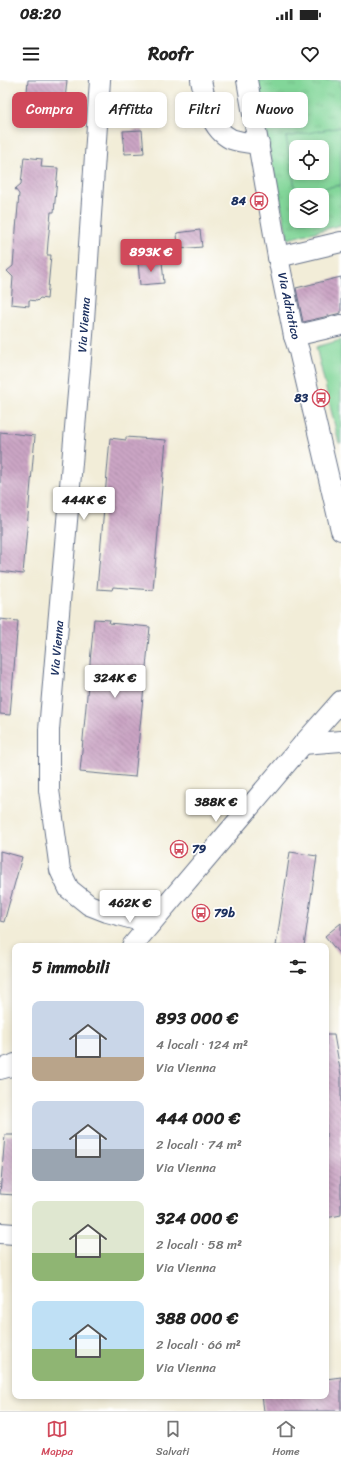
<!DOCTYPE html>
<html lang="it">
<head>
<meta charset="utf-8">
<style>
  body { margin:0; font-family:Sriracha,sans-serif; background:#f6f6f6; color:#222; height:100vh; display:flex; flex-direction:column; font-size:15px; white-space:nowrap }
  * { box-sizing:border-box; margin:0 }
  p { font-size:13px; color:#767676 }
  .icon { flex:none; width:22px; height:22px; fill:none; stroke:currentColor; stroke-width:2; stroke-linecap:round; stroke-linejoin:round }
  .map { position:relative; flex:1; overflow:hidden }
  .drawer { position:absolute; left:12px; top:863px; width:317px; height:456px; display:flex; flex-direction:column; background:#fff; border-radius:8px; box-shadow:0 2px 6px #0003 }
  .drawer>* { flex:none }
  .guide { position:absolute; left:12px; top:12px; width:317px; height:36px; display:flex; gap:8px }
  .controls { position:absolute; left:289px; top:60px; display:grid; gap:8px }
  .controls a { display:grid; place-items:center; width:40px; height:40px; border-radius:8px; background:#fff; box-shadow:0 2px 6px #0003; font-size:20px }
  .price { position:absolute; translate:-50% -34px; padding:0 9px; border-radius:4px; background:#fff; color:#222; font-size:13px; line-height:26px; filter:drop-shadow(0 1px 2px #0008) }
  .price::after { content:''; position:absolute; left:50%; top:24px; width:12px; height:9px; margin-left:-6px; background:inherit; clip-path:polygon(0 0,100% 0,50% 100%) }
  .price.current { background:#d1495b; color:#fff }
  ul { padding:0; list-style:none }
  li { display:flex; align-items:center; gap:12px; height:100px; padding:0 20px }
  li span { display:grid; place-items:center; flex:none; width:112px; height:80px; border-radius:8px; color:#555 }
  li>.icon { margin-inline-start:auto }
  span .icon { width:48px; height:48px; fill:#fffc; stroke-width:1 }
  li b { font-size:17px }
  h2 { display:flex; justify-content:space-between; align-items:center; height:48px; padding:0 20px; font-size:17px }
  .pill { padding:0 14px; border-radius:8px; background:#fff; box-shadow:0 2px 6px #0003; font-size:14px; line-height:36px }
  .pill.current { background:#d1495b; color:#fff }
  .status { display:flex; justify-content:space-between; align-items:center; height:28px; padding:0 20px; background:#fff; direction:ltr }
  .status svg { height:11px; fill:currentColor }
  header { display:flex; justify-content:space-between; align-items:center; height:52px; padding:0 20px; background:#fff; font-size:18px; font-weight:700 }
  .dock { display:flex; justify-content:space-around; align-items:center; height:56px; border-top:1px solid #e0e0e0; background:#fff; font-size:11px; color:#767676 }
  .dock a { display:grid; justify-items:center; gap:2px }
  .dock .current { color:#d1495b }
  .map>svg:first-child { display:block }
  .grass { fill:url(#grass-tufts); stroke:#4e827c; fill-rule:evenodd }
  .pitch { fill:#82d699; stroke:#4e827c; fill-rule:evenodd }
  .building { fill:url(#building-back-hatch) }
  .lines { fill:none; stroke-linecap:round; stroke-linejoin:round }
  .street-casing { stroke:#667289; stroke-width:22 }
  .street { stroke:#fff; stroke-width:20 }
  .labels { text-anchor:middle; stroke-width:3.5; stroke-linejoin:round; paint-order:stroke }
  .poi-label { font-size:12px; font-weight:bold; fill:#1b2f5e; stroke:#fff; text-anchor:end }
  .street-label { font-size:12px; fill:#1b2f5e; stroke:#fff }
</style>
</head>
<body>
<div class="status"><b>08:20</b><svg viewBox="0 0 49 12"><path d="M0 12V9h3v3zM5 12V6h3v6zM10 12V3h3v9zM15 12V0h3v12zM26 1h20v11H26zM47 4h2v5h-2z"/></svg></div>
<header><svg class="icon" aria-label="menu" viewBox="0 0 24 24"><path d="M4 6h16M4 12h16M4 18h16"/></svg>Roofr<svg class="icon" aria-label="heart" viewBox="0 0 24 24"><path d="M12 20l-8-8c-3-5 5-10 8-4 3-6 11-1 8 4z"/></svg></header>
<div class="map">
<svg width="341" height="1331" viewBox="0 0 341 1331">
  <defs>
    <pattern id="grass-tufts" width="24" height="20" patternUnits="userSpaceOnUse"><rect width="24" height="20" fill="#82d699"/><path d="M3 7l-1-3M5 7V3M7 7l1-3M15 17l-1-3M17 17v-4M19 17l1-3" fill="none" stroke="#70b886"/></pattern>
    <pattern id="building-back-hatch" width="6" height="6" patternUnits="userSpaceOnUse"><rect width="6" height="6" fill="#cba5c4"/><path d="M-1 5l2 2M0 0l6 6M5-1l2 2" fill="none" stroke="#a487a2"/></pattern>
  </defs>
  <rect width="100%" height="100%" fill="#fff"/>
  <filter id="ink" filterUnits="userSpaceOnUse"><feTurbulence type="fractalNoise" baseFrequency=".025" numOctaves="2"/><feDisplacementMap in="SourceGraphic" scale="8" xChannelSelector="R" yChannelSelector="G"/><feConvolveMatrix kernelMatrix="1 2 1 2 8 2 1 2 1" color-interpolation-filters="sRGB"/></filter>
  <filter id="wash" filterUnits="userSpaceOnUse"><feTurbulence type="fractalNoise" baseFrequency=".012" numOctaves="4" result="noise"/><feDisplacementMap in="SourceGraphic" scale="16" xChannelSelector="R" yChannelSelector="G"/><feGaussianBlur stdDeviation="0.9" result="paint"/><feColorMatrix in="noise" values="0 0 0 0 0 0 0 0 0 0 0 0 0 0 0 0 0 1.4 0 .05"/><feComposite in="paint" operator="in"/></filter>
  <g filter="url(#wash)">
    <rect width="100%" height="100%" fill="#f2edd8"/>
    <path class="grass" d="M255 0H341V145L288 159ZM296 67H322V93H296ZM296 115H322V141H296Z"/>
    <g class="pitch">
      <path d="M341 47V105L296 113 286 57ZM296 67H322V93H296Z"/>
      <path d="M341 260V363H339L316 267Z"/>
    </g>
    <g id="blocks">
      <g class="building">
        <path d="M28 0H67L65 20H61L60 36 39 35 38 38 25 37Z"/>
        <path d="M142 50 144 73 125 74 123 51Z"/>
        <path d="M24 77 42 79 41 87 58 88 54 132H51L48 162 47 175H51L47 219 40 218 37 221 29 220V226L11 224 13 197 7 191 13 186 19 114 15 109 21 104Z"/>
        <path d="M200 150 202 167 178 169 177 153Z"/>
        <path d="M162 181 164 203 140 205 138 183Z"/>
        <path d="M341 197V233L303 242 296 208Z"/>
        <path d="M0 352 35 356 23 494 0 491Z"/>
        <path d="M126 357 166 360 153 510 113 507 112 510 97 509 110 358 126 360Z"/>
        <path d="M0 539 18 541 10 635 0 634Z"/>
        <path d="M94 539 110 540 109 543 150 547 135 697 80 692Z"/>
        <path d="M0 771 22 777 4 842 0 841Z"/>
        <path d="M290 772 317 776 304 866H276Z"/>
        <path d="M341 843V876L325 856Z"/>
        <path d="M326 955H334L341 995V1135L326 1138Z"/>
        <path d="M5 1055H15V1115L0 1114Z"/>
        <path d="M341 1297V1331H264L262 1316H326V1299Z"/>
      </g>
    </g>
  </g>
  <g filter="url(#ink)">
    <use href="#blocks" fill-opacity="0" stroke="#667289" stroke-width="1"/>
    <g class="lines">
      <defs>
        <g id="street">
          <path d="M100 0 83 255 49 650V710L55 753 60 790 69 809 89 825 107 832 133 839 152 842"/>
          <path d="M201 0C205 20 210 49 231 59 239 62 250 63 259 64"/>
          <path d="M247 0 278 177 294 256 299 271 341 450"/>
          <path d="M278 177 341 162"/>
          <path d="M294 256 341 245"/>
          <path d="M303 664 341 661"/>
          <path d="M132 866 303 664 341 621"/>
          <path d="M0 989 11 986 15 984"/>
          <path d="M0 1153 15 1154"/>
        </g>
      </defs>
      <use href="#street" class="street-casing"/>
      <use href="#street" class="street"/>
    </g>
  </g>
  <defs>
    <symbol id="bus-ring" viewBox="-11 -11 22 22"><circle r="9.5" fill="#fff" stroke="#d1495b" stroke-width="1.5"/><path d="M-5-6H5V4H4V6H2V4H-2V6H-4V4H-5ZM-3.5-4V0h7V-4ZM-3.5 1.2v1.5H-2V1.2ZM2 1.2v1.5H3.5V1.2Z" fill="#d1495b"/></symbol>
  </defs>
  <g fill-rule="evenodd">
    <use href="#bus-ring" x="249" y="111" width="20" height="20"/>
    <use href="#bus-ring" x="311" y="308" width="20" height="20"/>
    <use href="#bus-ring" x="169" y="759" width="20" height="20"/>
    <use href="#bus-ring" x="191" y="823" width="20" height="20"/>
  </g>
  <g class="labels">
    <g class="poi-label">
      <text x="246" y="125">84</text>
      <text x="308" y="322">83</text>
      <text x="192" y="773" text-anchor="start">79</text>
      <text x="214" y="837" text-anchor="start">79b</text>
    </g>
    <g class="street-label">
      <text transform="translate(289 226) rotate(78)" y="4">Via Adriatico</text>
      <text transform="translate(84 245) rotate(-86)" y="4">Via Vienna</text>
      <text transform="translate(57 568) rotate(-85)" y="4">Via Vienna</text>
    </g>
  </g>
</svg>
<div class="controls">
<a><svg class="icon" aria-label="locate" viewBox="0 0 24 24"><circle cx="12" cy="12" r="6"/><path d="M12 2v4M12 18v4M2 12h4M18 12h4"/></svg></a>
<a><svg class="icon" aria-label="layers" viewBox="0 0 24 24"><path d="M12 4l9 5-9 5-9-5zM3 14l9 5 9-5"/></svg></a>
</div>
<b class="price current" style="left:151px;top:193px">893K €</b>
<b class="price" style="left:84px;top:441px">444K €</b>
<b class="price" style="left:115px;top:619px">324K €</b>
<b class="price" style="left:216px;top:743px">388K €</b>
<b class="price" style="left:130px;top:844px">462K €</b>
<div class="guide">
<a class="pill current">Compra</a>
<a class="pill">Affitta</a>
<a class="pill">Filtri</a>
<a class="pill">Nuovo</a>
</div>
<section class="drawer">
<h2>5 immobili<svg class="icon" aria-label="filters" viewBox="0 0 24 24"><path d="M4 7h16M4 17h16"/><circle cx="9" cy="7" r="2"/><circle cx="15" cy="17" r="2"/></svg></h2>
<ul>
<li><span style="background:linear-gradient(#c9d6e8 70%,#b9a48a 0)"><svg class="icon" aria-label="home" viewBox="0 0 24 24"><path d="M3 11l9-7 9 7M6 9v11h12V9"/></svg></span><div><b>893 000 €</b><p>4 locali · 124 m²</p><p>Via Vienna</p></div></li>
<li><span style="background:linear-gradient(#c9d6e8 60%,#9aa5b1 0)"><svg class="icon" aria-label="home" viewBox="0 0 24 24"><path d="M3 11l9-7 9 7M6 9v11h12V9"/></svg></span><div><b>444 000 €</b><p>2 locali · 74 m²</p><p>Via Vienna</p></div></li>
<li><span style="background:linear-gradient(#dfe7d0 65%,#8fb573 0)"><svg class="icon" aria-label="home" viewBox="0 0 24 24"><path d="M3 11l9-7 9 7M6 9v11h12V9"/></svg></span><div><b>324 000 €</b><p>2 locali · 58 m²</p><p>Via Vienna</p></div></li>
<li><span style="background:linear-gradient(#bfe0f5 60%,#8fb573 0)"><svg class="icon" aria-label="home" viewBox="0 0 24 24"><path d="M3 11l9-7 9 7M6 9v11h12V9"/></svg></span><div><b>388 000 €</b><p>2 locali · 66 m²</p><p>Via Vienna</p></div></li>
</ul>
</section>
</div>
<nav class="dock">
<a class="current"><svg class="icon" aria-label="map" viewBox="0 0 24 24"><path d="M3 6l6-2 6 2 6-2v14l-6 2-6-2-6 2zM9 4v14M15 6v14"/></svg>Mappa</a>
<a><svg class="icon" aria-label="saved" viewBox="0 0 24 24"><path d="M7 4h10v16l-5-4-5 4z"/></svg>Salvati</a>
<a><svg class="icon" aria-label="home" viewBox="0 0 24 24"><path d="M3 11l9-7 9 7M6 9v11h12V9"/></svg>Home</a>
</nav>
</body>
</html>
